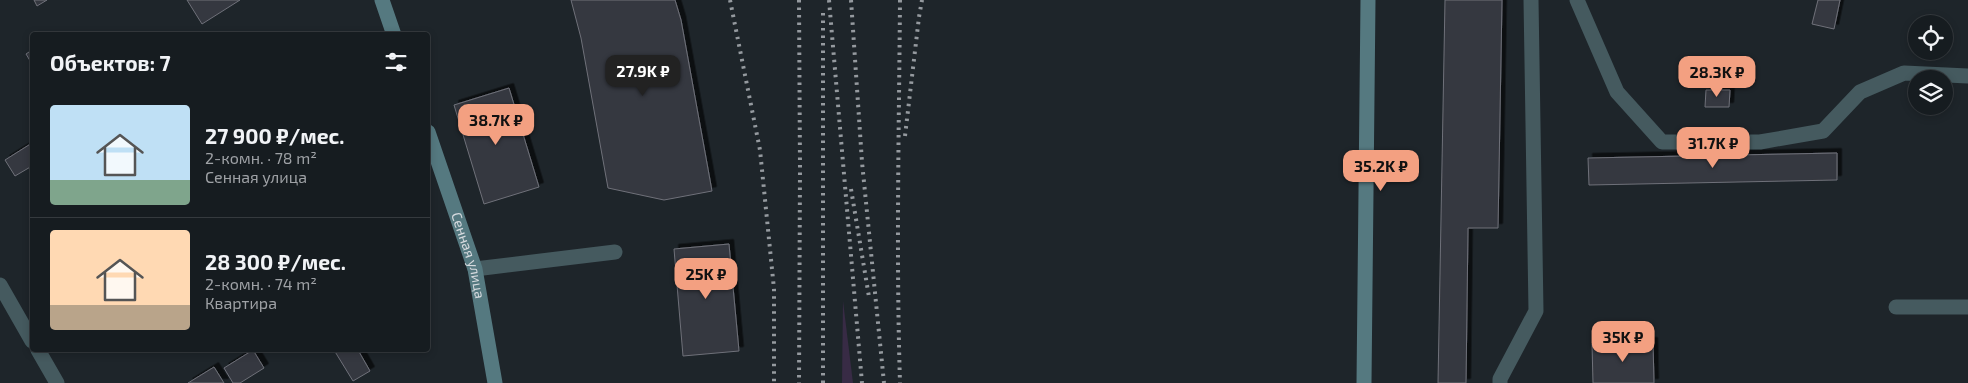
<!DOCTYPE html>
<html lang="ru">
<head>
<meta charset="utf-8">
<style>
  body { margin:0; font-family:"Exo 2",sans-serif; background:#23292d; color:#f1f3f6; height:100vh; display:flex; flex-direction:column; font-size:19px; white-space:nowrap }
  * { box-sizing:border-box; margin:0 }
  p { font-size:16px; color:#9ea1a5 }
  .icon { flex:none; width:28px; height:28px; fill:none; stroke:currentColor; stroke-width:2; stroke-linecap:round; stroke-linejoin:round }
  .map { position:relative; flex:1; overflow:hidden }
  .side { position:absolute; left:30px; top:32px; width:400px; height:320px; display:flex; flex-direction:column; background:#161c20; border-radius:5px; box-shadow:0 2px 8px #0003,0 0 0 1px #353a3e }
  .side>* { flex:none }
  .fabs { position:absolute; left:1908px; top:15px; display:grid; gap:10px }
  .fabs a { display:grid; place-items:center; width:45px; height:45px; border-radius:50%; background:#161c20; box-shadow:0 2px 8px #0003,0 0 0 1px #353a3e; font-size:25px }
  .price { position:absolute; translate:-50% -42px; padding:0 11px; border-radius:10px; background:#f3a081; color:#111; font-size:16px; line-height:32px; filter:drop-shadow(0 1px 2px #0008) }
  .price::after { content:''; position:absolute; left:50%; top:30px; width:15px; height:11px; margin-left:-8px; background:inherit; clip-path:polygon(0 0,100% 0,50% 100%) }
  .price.selected { background:#222; color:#fff }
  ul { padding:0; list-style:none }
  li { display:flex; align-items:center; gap:15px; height:125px; padding:0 20px }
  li+li { border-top:1px solid #353a3e }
  li span { display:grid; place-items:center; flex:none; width:140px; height:100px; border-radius:5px; color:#555 }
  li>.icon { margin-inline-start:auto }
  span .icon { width:60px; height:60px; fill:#fffc; stroke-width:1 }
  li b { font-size:21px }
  h2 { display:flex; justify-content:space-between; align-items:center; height:60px; padding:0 20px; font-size:21px }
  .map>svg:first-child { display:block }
  .green { fill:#382b45 }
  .building { fill:#36383f; stroke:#6f717a; filter:url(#shadow) }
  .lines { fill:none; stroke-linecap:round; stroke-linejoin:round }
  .lane { stroke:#455a5f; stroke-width:15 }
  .street { stroke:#455a5f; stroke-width:15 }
  .secondary { stroke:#557980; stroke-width:15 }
  .rail { stroke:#959a9f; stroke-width:4; stroke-dasharray:2.5 5; stroke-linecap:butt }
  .labels { text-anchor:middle; stroke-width:5; stroke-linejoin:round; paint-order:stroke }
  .street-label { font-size:14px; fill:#d6dade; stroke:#1e252a }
</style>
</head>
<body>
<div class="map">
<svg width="1968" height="383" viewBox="0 0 1968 383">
  <defs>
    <filter id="shadow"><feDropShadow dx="4.5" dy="-4.5" stdDeviation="0" flood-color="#0009"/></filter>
  </defs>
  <rect width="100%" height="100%" fill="#1e252a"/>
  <path class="green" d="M843 301 853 383H842Z"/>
  <g class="building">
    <path d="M34 0H47L37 6Z"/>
    <path d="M187 0H240L202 24Z"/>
    <path d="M571 0H675L681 20 712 191 664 200 608 188 581 38Z"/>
    <path d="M1445 0H1502L1498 228H1468L1466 383H1438Z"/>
    <path d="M1818 0H1840L1834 29 1812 24Z"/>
    <path d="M32 50V64L26 54Z"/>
    <path d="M509 88 539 187 484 204 454 105Z"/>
    <path d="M1706 90H1730L1729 107H1705Z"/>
    <path d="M32 143V166L15 176 5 160Z"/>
    <path d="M1837 153V180L1589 185 1588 158Z"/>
    <path d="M729 244 739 351 683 356 674 249Z"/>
    <path d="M1653 342 1654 383H1593L1592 344Z"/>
    <path d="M253 350 264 368 240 383H233L224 368Z"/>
    <path d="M334 350H358L370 371 353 381Z"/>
    <path d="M214 367 224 383H188Z"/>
  </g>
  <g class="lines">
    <g class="lane">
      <path d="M1577 0 1617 92 1662 142H1760L1823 131 1860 92 1904 73 1968 76"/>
      <path d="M475 269 615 252"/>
      <path d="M1896 307H1968"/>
      <path d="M1500 383V379L1536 311 1531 0"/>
    </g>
    <g class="street">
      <path d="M0 285 32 341"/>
      <path d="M38 350 57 383"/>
    </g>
    <g class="secondary">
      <path d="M382 0 394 35"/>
      <path id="s1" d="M428 132 475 269 495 383"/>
      <path d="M1364 383 1368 0"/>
    </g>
    <g class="rail">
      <path d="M730 0 760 150 774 289V383"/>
      <path d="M799 0 800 169 799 383"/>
      <path d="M829 0 862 383"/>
      <path d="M851 0 862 162 884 383"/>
      <path d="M900 0C899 128 896 255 900 383"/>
      <path d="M905 136 919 17 922 0"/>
      <path d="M851 189 869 297"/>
      <path d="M823 383V13"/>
    </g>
  </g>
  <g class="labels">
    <g class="street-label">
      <text dy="5" stroke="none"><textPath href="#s1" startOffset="130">Сенная улица</textPath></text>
    </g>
  </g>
</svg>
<div class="fabs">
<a><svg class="icon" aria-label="locate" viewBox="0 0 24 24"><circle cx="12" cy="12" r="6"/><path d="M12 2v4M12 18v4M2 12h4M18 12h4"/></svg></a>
<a><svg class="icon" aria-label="layers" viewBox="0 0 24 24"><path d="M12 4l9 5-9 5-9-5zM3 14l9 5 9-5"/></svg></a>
</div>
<b class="price selected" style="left:643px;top:97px">27.9K ₽</b>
<b class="price" style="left:1717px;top:98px">28.3K ₽</b>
<b class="price" style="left:496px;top:146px">38.7K ₽</b>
<b class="price" style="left:1713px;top:169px">31.7K ₽</b>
<b class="price" style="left:1381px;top:192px">35.2K ₽</b>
<b class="price" style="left:706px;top:300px">25K ₽</b>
<b class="price" style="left:1623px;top:363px">35K ₽</b>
<section class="side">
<h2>Объектов: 7<svg class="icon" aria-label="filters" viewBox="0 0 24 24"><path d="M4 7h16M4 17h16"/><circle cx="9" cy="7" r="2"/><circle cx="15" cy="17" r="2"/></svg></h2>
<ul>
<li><span style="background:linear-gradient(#bfe0f5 75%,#7fa58c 0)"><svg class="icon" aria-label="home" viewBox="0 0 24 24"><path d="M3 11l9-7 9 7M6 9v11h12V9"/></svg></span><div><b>27 900 ₽/мес.</b><p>2-комн. · 78 m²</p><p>Сенная улица</p></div></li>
<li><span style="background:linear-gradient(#ffd9b3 75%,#b9a48a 0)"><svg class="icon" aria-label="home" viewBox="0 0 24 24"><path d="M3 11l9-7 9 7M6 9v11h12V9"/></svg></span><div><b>28 300 ₽/мес.</b><p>2-комн. · 74 m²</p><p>Квартира</p></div></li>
</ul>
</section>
</div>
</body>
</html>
